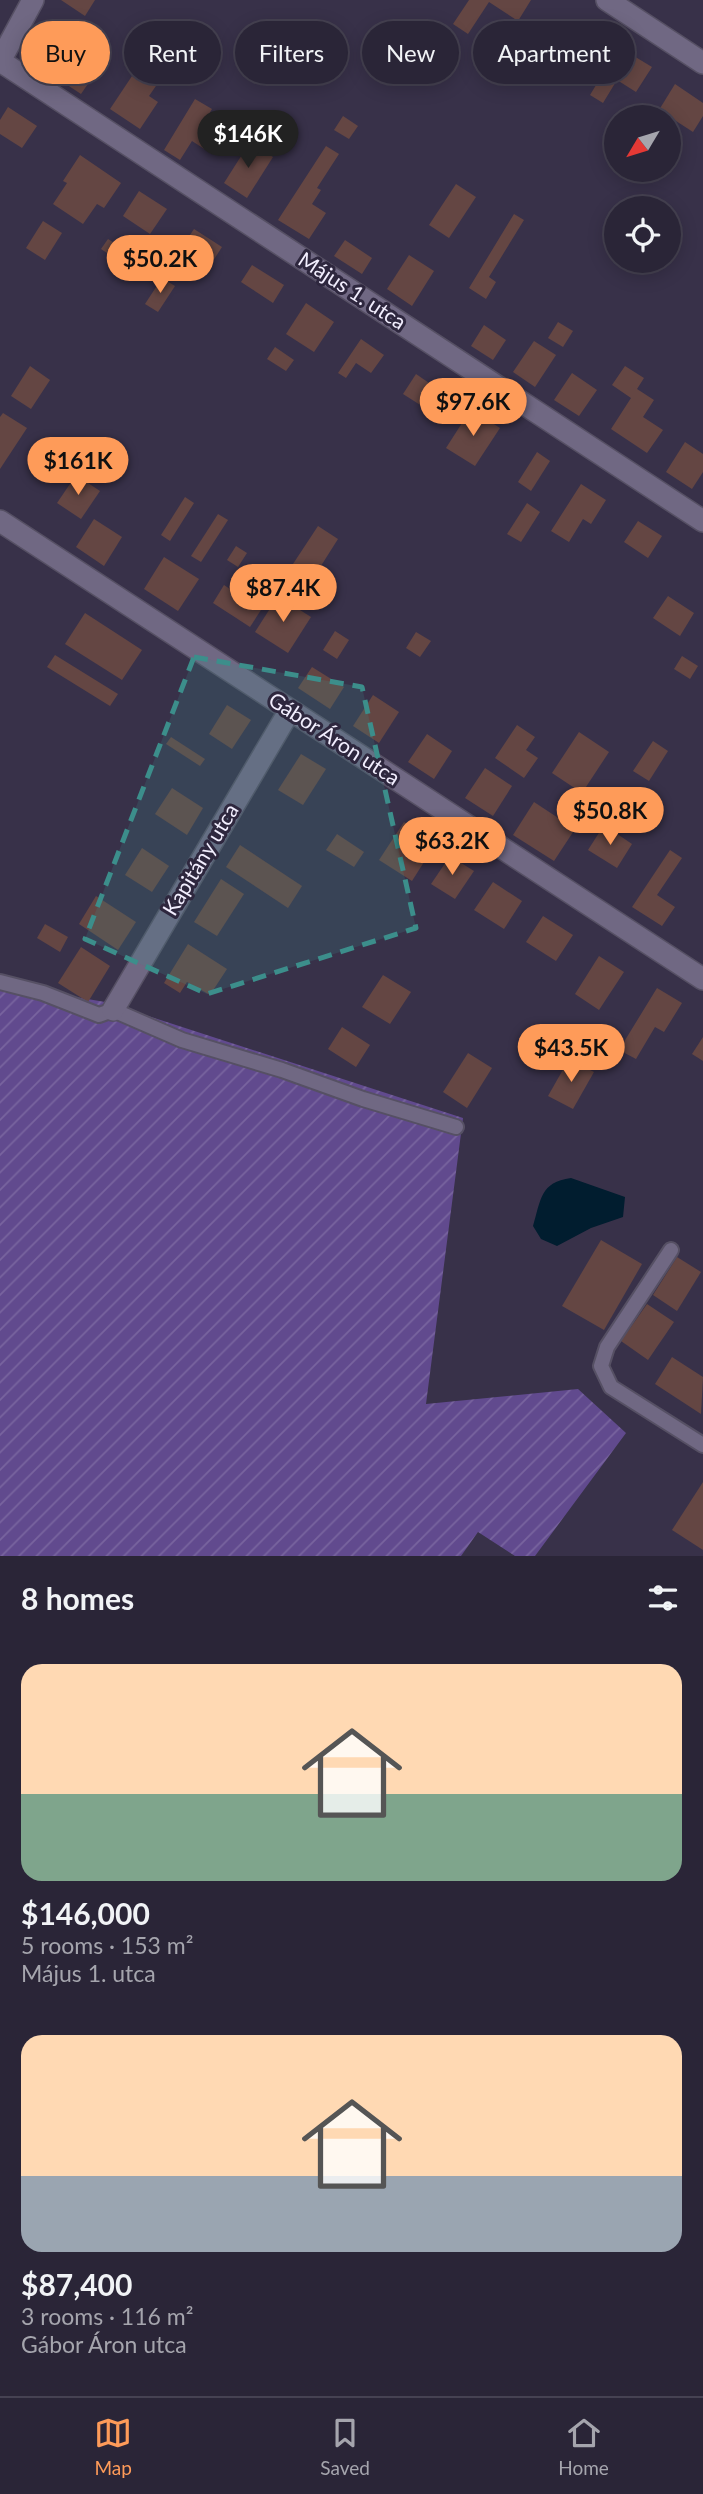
<!DOCTYPE html>
<html lang="en">
<head>
<meta charset="utf-8">
<style>
  body { margin:0; font-family:Lato,sans-serif; background:#322d3f; color:#f1f3f6; height:100vh; display:flex; flex-direction:column; font-size:26px; white-space:nowrap }
  * { box-sizing:border-box; margin:0 }
  p { font-size:23px; color:#a5a5ad }
  .icon { flex:none; width:38px; height:38px; fill:none; stroke:currentColor; stroke-width:2; stroke-linecap:round; stroke-linejoin:round }
  .map { position:relative; height:1556px; overflow:hidden }
  .side { display:flex; flex-direction:column; background:#2a2537; flex:1 }
  .side>* { flex:none }
  .top-card { position:absolute; left:21px; top:21px; width:662px; height:63px; display:flex; gap:14px }
  .needle { width:46px; rotate:232deg }
  .controls { position:absolute; left:604px; top:105px; display:grid; gap:14px }
  .controls a { display:grid; place-items:center; width:77px; height:77px; border-radius:50%; background:#2a2537; box-shadow:0 4px 18px #0003,0 0 0 2px #464252; font-size:35px }
  .price { position:absolute; translate:-50% -60px; padding:0 16px; border-radius:24px; background:#fe9b59; color:#111; font-size:23px; line-height:46px; filter:drop-shadow(0 2px 4px #0008) }
  .price::after { content:''; position:absolute; left:50%; top:42px; width:21px; height:16px; margin-left:-10px; background:inherit; clip-path:polygon(0 0,100% 0,50% 100%) }
  .price.active { background:#222; color:#fff }
  ul { padding:0; list-style:none }
  li { display:grid; align-content:center; gap:14px; height:371px; padding:0 21px }
  li span { display:grid; place-items:center; height:217px; border-radius:21px; color:#555 }
  li>.icon { margin-inline-start:auto }
  span .icon { width:126px; height:126px; fill:#fffc; stroke-width:1 }
  li b { font-size:30px }
  h2 { display:flex; justify-content:space-between; align-items:center; height:84px; padding:0 21px; font-size:30px }
  .tag { padding:0 24px; border-radius:32px; background:#2a2537; box-shadow:0 4px 18px #0003,0 0 0 2px #464252; font-size:24px; line-height:63px }
  .tag.active { background:#fe9b59; color:#111 }
  .tab-bar { display:flex; justify-content:space-around; align-items:center; height:98px; border-top:2px solid #464252; background:#2a2537; font-size:19px; color:#a5a5ad }
  .tab-bar a { display:grid; justify-items:center; gap:4px }
  .tab-bar .active { color:#fe9b59 }
  .map>svg:first-child { display:block }
  .garden { fill:url(#garden-furrows) }
  .water { fill:#011d2f }
  .building { fill:#644643 }
  .lines { fill:none; stroke-linecap:round; stroke-linejoin:round }
  .service-casing { stroke:#565064; stroke-width:18 }
  .minor-casing { stroke:#565064; stroke-width:24 }
  .service { stroke:#706883; stroke-width:14 }
  .minor { stroke:#706883; stroke-width:21 }
  .marked { fill:#3c8e8b; fill-opacity:0.2; stroke:#3c8e8b; stroke-width:5; stroke-dasharray:14 9; stroke-linejoin:round }
  .labels { text-anchor:middle; stroke-width:6; stroke-linejoin:round; paint-order:stroke }
  .street-label { font-size:21px; fill:#f2eefe; stroke:#2e273e }
</style>
</head>
<body>
<div class="map">
<svg width="703" height="1556" viewBox="0 0 703 1556">
  <defs>
    <pattern id="garden-furrows" width="10" height="10" patternUnits="userSpaceOnUse" patternTransform="scale(1.75)"><rect width="10" height="10" fill="#614a8e"/><path d="M-1 1l2-2M0 10L10 0M9 11l2-2" fill="none" stroke="#78649f"/></pattern>
  </defs>
  <rect width="100%" height="100%" fill="#383149"/>
  <path class="garden" d="M0 984 105 1002 463 1118 426 1404 578 1389 626 1433 535 1556H515L478 1532 461 1556H0Z"/>
  <path class="water" d="M571 1178 625 1197 623 1217 591 1228 557 1246 541 1239 533 1226C541 1200 540 1182 571 1178Z"/>
  <g class="building">
    <path d="M61 0H95L85 16Z"/>
    <path d="M469 0H531L518 21 489 2 468 34 453 24Z"/>
    <path d="M47 36 98 69 81 94 31 61Z"/>
    <path d="M154 43 176 57 149 96 158 102 140 129 110 109Z"/>
    <path d="M619 47 652 67 636 92 617 80 603 103 590 95Z"/>
    <path d="M675 84 703 103V116L693 132 659 110Z"/>
    <path d="M195 99 212 109 205 121 225 133 212 154 192 141 180 160 164 150Z"/>
    <path d="M8 107 37 126 22 148 0 134V120Z"/>
    <path d="M343 116 358 126 349 139 334 130Z"/>
    <path d="M250 142 273 157 247 198 224 183Z"/>
    <path d="M326 146 339 154 317 188 321 190 312 204 326 213 309 239 278 220Z"/>
    <path d="M80 155 121 183 104 208 97 204 83 224 53 204 67 183 63 181Z"/>
    <path d="M456 184 476 197 449 238 429 225Z"/>
    <path d="M139 191 167 209 150 234 123 216Z"/>
    <path d="M514 214 524 220 489 277 496 282 486 299 469 288Z"/>
    <path d="M43 221 62 233 45 260 26 248Z"/>
    <path d="M194 229 222 247 202 278 173 260Z"/>
    <path d="M108 239 135 256 128 267 101 249Z"/>
    <path d="M345 240 372 258 362 274 334 256Z"/>
    <path d="M409 255 434 271 412 306 387 289Z"/>
    <path d="M252 265 284 285 273 303 241 282Z"/>
    <path d="M162 278 175 286 158 312 145 304Z"/>
    <path d="M306 303 334 322 314 352 286 334Z"/>
    <path d="M558 322 573 331 563 347 548 338Z"/>
    <path d="M484 325 506 340 493 360 471 346Z"/>
    <path d="M361 339 384 355 371 373 356 363 346 378 338 373Z"/>
    <path d="M534 341 556 355 535 387 513 372Z"/>
    <path d="M275 347 294 360 286 371 267 359Z"/>
    <path d="M30 366 50 380 31 409 11 396Z"/>
    <path d="M625 366 644 378 637 389 654 400 643 417 663 430 647 453 611 429 631 398 612 385Z"/>
    <path d="M572 373 597 390 579 416 554 400Z"/>
    <path d="M416 374 448 396 436 415 403 394Z"/>
    <path d="M471 409 500 428 475 466 446 448Z"/>
    <path d="M3 413 27 428 0 469V417Z"/>
    <path d="M685 442 703 454V472L692 489 666 472Z"/>
    <path d="M95 444 107 453 95 472 82 463Z"/>
    <path d="M62 448 76 457 63 477 49 468Z"/>
    <path d="M537 452 550 461 531 491 518 482Z"/>
    <path d="M76 475 100 491 81 519 57 503Z"/>
    <path d="M581 484 606 500 591 524 583 519 569 542 551 531Z"/>
    <path d="M185 497 194 503 170 541 161 535Z"/>
    <path d="M527 503 540 512 521 542 507 534Z"/>
    <path d="M218 514 228 520 201 562 191 556Z"/>
    <path d="M94 519 122 537 104 566 76 547Z"/>
    <path d="M638 521 662 536 648 558 624 542Z"/>
    <path d="M318 526 338 539 312 580 291 567Z"/>
    <path d="M236 546 247 553 238 567 227 560Z"/>
    <path d="M164 557 199 579 178 611 144 589Z"/>
    <path d="M224 585 261 610 250 627 213 603Z"/>
    <path d="M278 596 311 617 288 653 255 632Z"/>
    <path d="M668 596 694 613 680 636 653 618Z"/>
    <path d="M85 613 142 650 122 680 65 644Z"/>
    <path d="M335 631 349 640 337 659 323 650Z"/>
    <path d="M416 632 431 641 420 657 406 648Z"/>
    <path d="M55 655 118 694 110 706 47 667Z"/>
    <path d="M682 656 698 666 690 679 674 669Z"/>
    <path d="M312 667 344 687 330 709 298 688Z"/>
    <path d="M373 695 399 712 379 743 353 726Z"/>
    <path d="M227 705 251 720 232 749 209 734Z"/>
    <path d="M517 725 535 737 526 750 538 758 524 778 495 758Z"/>
    <path d="M579 732 609 752 582 793 552 773Z"/>
    <path d="M427 734 452 751 434 779 408 762Z"/>
    <path d="M171 737 205 759 200 766 166 744Z"/>
    <path d="M653 741 668 751 649 781 633 771Z"/>
    <path d="M301 754 326 769 303 805 278 790Z"/>
    <path d="M485 768 512 786 493 816 465 798Z"/>
    <path d="M172 788 203 808 187 835 155 814Z"/>
    <path d="M534 802 575 829 554 861 513 835Z"/>
    <path d="M404 822 436 843 412 881 379 860Z"/>
    <path d="M604 825 632 844 617 868 588 850Z"/>
    <path d="M337 834 364 852 354 867 326 850Z"/>
    <path d="M240 845 302 886 288 908 226 867Z"/>
    <path d="M142 848 169 866 152 892 125 875Z"/>
    <path d="M670 850 682 858 657 895 675 907 662 926 632 907Z"/>
    <path d="M450 856 474 871 455 899 431 884Z"/>
    <path d="M221 879 244 894 217 936 194 922Z"/>
    <path d="M493 882 522 901 504 929 474 910Z"/>
    <path d="M96 896 136 922 118 950 79 924Z"/>
    <path d="M543 916 573 935 556 961 526 942Z"/>
    <path d="M45 924 68 937 60 952 37 938Z"/>
    <path d="M188 944 227 969 210 995 187 982 180 993 164 983Z"/>
    <path d="M81 947 110 966 88 1002 58 983Z"/>
    <path d="M599 956 624 972 599 1010 575 994Z"/>
    <path d="M383 975 411 992 390 1024 362 1007Z"/>
    <path d="M657 988 682 1003 664 1032 655 1027 636 1059 619 1050Z"/>
    <path d="M342 1027 370 1045 356 1067 328 1049Z"/>
    <path d="M703 1037V1061L692 1054Z"/>
    <path d="M468 1053 492 1068 467 1108 443 1092Z"/>
    <path d="M569 1059 594 1072 573 1109 548 1096Z"/>
    <path d="M601 1240 642 1264 604 1330 562 1306Z"/>
    <path d="M677 1257 701 1272 677 1311 653 1295Z"/>
    <path d="M647 1304 674 1322 648 1360 621 1341Z"/>
    <path d="M672 1357 703 1377 701 1414 655 1384Z"/>
    <path d="M703 1482V1550L672 1530Z"/>
  </g>
  <g class="lines">
    <defs>
      <g id="service">
        <path d="M0 982 43 993 99 1015 113 1010 182 1040 282 1070 363 1099 456 1127"/>
        <path d="M671 1250 607 1347 601 1366 611 1387 703 1445"/>
      </g>
      <g id="minor">
        <path d="M33 0 0 61 703 521"/>
        <path d="M607 0 703 63"/>
        <path d="M0 521 703 979"/>
        <path d="M113 1010 290 710"/>
      </g>
    </defs>
    <use href="#service" class="service-casing"/>
    <use href="#minor" class="minor-casing"/>
    <use href="#service" class="service"/>
    <use href="#minor" class="minor"/>
  </g>
  <path class="marked" d="M194 657 362 687 416 928 207 994 85 939Z"/>
  <g class="labels">
    <g class="street-label">
      <text transform="translate(352 291) rotate(33)" y="7">Május 1. utca</text>
      <text transform="translate(334 739) rotate(33)" y="7">Gábor Áron utca</text>
      <text transform="translate(201 860) rotate(-59)" y="7">Kapitány utca</text>
    </g>
  </g>
</svg>
<div class="controls">
<a><svg class="needle" viewBox="-14 -14 28 28"><path d="M0-13l5 13h-10z" fill="#e53935"/><path d="M0 13l5-13h-10z" fill="#a5a5ad"/></svg></a>
<a><svg class="icon" aria-label="locate" viewBox="0 0 24 24"><circle cx="12" cy="12" r="6"/><path d="M12 2v4M12 18v4M2 12h4M18 12h4"/></svg></a>
</div>
<b class="price active" style="left:248px;top:170px">$146K</b>
<b class="price" style="left:160px;top:295px">$50.2K</b>
<b class="price" style="left:473px;top:438px">$97.6K</b>
<b class="price" style="left:78px;top:497px">$161K</b>
<b class="price" style="left:283px;top:624px">$87.4K</b>
<b class="price" style="left:610px;top:847px">$50.8K</b>
<b class="price" style="left:452px;top:877px">$63.2K</b>
<b class="price" style="left:571px;top:1084px">$43.5K</b>
<div class="top-card">
<a class="tag active">Buy</a>
<a class="tag">Rent</a>
<a class="tag">Filters</a>
<a class="tag">New</a>
<a class="tag">Apartment</a>
</div>
</div>
<section class="side">
<h2>8 homes<svg class="icon" aria-label="filters" viewBox="0 0 24 24"><path d="M4 7h16M4 17h16"/><circle cx="9" cy="7" r="2"/><circle cx="15" cy="17" r="2"/></svg></h2>
<ul>
<li><span style="background:linear-gradient(#ffd9b3 60%,#7fa58c 0)"><svg class="icon" aria-label="home" viewBox="0 0 24 24"><path d="M3 11l9-7 9 7M6 9v11h12V9"/></svg></span><div><b>$146,000</b><p>5 rooms · 153 m²</p><p>Május 1. utca</p></div></li>
<li><span style="background:linear-gradient(#ffd9b3 65%,#9aa5b1 0)"><svg class="icon" aria-label="home" viewBox="0 0 24 24"><path d="M3 11l9-7 9 7M6 9v11h12V9"/></svg></span><div><b>$87,400</b><p>3 rooms · 116 m²</p><p>Gábor Áron utca</p></div></li>
</ul>
</section>
<nav class="tab-bar">
<a class="active"><svg class="icon" aria-label="map" viewBox="0 0 24 24"><path d="M3 6l6-2 6 2 6-2v14l-6 2-6-2-6 2zM9 4v14M15 6v14"/></svg>Map</a>
<a><svg class="icon" aria-label="saved" viewBox="0 0 24 24"><path d="M7 4h10v16l-5-4-5 4z"/></svg>Saved</a>
<a><svg class="icon" aria-label="home" viewBox="0 0 24 24"><path d="M3 11l9-7 9 7M6 9v11h12V9"/></svg>Home</a>
</nav>
</body>
</html>
